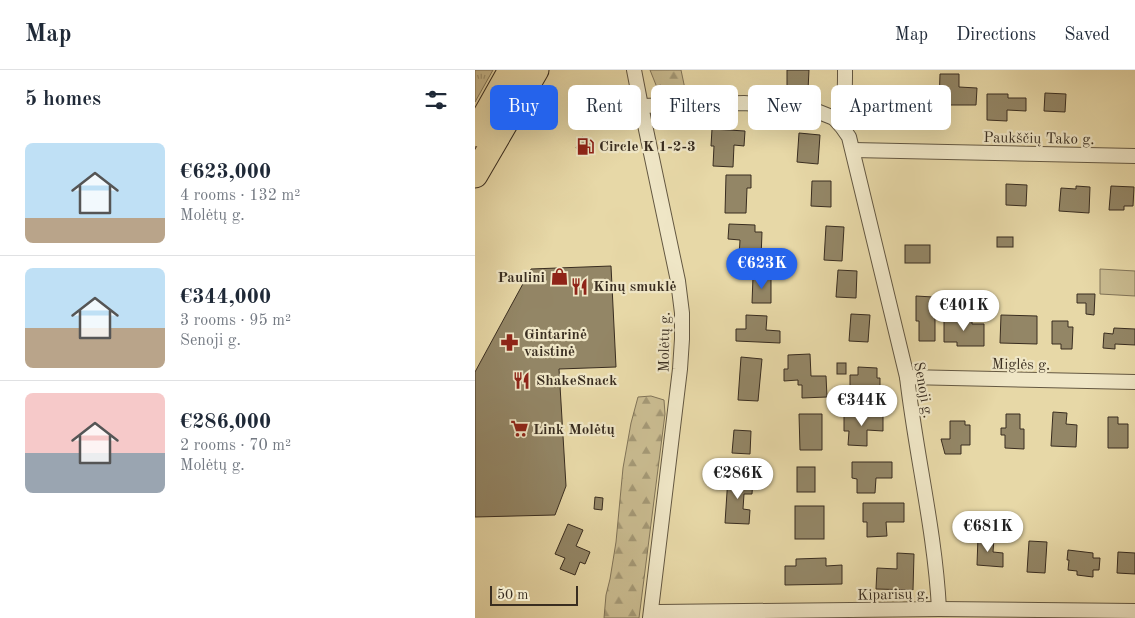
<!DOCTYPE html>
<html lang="en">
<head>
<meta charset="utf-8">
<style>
  body { margin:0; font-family:"Old Standard TT",serif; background:#f6f6f7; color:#1f2937; height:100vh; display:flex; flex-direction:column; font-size:19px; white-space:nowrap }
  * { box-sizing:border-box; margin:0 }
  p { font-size:16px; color:#747a83 }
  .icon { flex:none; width:28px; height:28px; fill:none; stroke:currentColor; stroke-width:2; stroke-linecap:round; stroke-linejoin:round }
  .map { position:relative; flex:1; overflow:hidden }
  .sheet { display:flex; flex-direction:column; background:#fff; width:475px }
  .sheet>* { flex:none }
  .hud { position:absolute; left:15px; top:15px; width:475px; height:45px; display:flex; gap:10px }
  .scale { position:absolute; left:15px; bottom:12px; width:88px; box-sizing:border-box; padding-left:5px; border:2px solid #392d20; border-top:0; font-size:14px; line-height:18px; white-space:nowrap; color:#392d20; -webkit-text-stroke:4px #efe6c6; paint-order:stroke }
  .price { position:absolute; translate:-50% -42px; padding:0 11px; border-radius:18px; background:#fff; color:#222; font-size:16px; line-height:32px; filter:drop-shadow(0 1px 2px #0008) }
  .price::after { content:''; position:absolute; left:50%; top:30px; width:15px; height:11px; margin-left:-8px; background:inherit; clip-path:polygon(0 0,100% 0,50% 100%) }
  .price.selected { background:#2563eb; color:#fff }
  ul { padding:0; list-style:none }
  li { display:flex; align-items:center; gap:15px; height:125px; padding:0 25px }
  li+li { border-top:1px solid #e0e1e3 }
  li span { display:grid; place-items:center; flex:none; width:140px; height:100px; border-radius:8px; color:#555 }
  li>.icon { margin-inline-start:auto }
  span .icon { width:60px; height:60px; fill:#fffc; stroke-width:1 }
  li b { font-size:21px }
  h2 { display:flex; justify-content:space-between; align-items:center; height:60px; padding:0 25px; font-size:21px }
  .pill { padding:0 18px; border-radius:8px; background:#fff; box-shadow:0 5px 20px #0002; font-size:18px; line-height:45px }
  .pill.selected { background:#2563eb; color:#fff }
  header { display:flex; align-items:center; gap:30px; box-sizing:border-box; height:70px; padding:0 25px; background:#fff; border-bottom:1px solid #e0e1e3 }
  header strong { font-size:24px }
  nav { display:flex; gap:28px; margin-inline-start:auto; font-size:18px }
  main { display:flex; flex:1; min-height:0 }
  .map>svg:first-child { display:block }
  .grass { fill:url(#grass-tufts); stroke:#817458 }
  .forest { fill:url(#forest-firs); stroke:#817458 }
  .garden { fill:#c9bb90; stroke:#817458 }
  .building { fill:#938666; stroke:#392d20 }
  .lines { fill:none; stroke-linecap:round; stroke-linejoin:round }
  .street-casing { stroke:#645842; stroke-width:16 }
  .highway-casing { stroke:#392d20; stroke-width:27 }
  .street { stroke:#efe6c6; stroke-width:14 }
  .highway { stroke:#e7d8a7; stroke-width:25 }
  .labels { text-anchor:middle; stroke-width:4.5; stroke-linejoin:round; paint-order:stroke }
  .street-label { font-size:15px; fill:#392d20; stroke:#efe6c6 }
  .poi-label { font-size:15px; font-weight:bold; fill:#392d20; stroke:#efe6c6; text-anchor:start }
</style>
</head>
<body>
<header>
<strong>Map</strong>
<nav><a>Map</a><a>Directions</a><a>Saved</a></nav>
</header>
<main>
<section class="sheet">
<h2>5 homes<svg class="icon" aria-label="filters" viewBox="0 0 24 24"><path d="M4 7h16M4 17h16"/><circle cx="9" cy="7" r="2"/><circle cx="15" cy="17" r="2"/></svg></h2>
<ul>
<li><span style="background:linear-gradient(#bfe0f5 75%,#b9a48a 0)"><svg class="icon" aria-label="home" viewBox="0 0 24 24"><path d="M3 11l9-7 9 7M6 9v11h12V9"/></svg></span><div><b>€623,000</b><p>4 rooms · 132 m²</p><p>Molėtų g.</p></div></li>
<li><span style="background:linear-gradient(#bfe0f5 60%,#b9a48a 0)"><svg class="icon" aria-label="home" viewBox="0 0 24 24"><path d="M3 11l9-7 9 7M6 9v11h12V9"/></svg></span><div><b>€344,000</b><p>3 rooms · 95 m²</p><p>Senoji g.</p></div></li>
<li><span style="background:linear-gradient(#f6c9c9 60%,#9aa5b1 0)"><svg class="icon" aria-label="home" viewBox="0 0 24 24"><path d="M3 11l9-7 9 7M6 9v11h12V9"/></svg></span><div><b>€286,000</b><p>2 rooms · 70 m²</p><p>Molėtų g.</p></div></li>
</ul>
</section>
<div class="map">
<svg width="660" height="548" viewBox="0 0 660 548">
  <defs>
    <pattern id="grass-tufts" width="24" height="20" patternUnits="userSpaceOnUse" patternTransform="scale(1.25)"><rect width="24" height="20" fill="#c9bb90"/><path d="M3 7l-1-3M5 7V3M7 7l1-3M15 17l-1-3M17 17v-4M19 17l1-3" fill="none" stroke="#a49875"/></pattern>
    <pattern id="forest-firs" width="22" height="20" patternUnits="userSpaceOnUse" patternTransform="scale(1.25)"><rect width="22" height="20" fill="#c9bb90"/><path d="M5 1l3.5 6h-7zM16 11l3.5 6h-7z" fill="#a49875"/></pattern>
  </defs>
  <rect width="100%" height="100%" fill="#e7d8a7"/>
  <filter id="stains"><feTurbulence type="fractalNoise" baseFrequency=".004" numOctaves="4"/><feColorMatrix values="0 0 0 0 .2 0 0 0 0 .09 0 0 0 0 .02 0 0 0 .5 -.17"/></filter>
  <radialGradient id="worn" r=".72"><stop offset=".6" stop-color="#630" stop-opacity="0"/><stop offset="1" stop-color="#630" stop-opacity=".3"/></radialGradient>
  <path class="grass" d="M0 0H18L0 32Z"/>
  <g class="forest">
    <path d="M175 0H206L210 19 207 25H200L183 20Z"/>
    <path d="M176 326 189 330 190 344 164 548H129L131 525 135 509 141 472 148 398 156 353 163 327Z"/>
  </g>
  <path class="garden" d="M625 199 660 201V226L625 224Z"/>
  <g class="building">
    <path d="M312 0H334L333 20 312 19Z"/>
    <path d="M465 4H484V17L502 18 501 35H464Z"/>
    <path d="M400 19 443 22 441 47 399 44Z"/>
    <path d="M570 23 591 24 590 42 569 41Z"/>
    <path d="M512 24H533V28H551V41L532 40V51L512 50Z"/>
    <path d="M237 59 270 61 269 76 259 75 258 97 238 96 239 76H236Z"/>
    <path d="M324 63 345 65 343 94 322 92Z"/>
    <path d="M107 67 119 74 113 85 101 78Z"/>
    <path d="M251 105H276V118H272L271 143H250Z"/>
    <path d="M337 111H356V137L336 136Z"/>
    <path d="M531 114 552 115 551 136 531 135Z"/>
    <path d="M601 116 615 117 614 143 584 141 586 118 601 119Z"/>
    <path d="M636 116 659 117 658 136H649V140H634Z"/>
    <path d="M254 154 280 155V162H287L286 189 264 187 265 170 253 169Z"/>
    <path d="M351 156 369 157 367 191 349 190Z"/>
    <rect x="522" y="167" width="16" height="10"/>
    <rect x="430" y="175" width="25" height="18"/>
    <path d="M136 196 141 297 84 299 91 416 80 445 0 447V302L56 199Z"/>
    <path d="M363 200 382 201 381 228 361 227Z"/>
    <path d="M278 207H296V233H277Z"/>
    <path d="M602 224H620L619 245 611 244V233H602Z"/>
    <path d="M441 226 458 227V247H460V271H444V251H441Z"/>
    <path d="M376 244 395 245 393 272 374 271Z"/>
    <path d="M271 245 292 246 291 260 305 261V273L261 271V259H271Z"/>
    <path d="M526 245 562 246V274L525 273Z"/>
    <path d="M469 248 497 249V254H509V276H482V272H469Z"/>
    <path d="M577 251H593V257H598L597 279H586V274H577Z"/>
    <path d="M639 258 660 259V275L640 274V279L628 278 629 263 638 264Z"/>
    <path d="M335 284 336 306H351L352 327 327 328V315H323V310L309 311V299H313V285Z"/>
    <path d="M266 287 287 289 283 331 263 330Z"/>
    <rect x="362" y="293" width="9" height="11"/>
    <path d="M383 297 402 298V308H405V317H407V331L375 330V305H383Z"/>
    <path d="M578 342 592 343 591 354 602 355 601 377 576 376Z"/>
    <path d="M369 343 408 344V361L392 360V376L373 375 374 361H369Z"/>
    <path d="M324 344H347V380H325Z"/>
    <path d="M531 344H545V359H549V379L530 378V365H526V358H531Z"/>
    <path d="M633 347H643V354H653V378H633Z"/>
    <path d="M475 351H490V355H495V375H486V384H470L466 369H475Z"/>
    <path d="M259 360 276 361 275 384 257 383Z"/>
    <path d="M377 392H417V408H401L400 423H382V409L377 408Z"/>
    <rect x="322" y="397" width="18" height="25"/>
    <path d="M253 407 278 408 277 424H269L268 439 275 440 274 454 250 453Z"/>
    <path d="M120 427 128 428 127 440 119 439Z"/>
    <path d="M388 433H429V452H411L412 466 392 467V452H388Z"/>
    <rect x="320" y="436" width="29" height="33"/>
    <path d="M93 454 108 460 101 476 115 482 110 494 105 492 100 505 85 499 90 488 80 484Z"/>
    <path d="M503 467 519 468 518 482 528 483V497L502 495Z"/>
    <path d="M554 471 572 472 570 503 552 502Z"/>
    <path d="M593 480 618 483V488H625L624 500H618V507L602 505V501L593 500 594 490H592Z"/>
    <path d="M643 482 660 483V504L642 503Z"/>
    <path d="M422 483 439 484 438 520 401 519 402 498 422 499Z"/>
    <path d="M351 488V496L367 495V514L310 515V496H321V489Z"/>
  </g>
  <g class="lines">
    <defs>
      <g id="street">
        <path d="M159 0 166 36 203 211 207 243V269L205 299 175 548"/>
        <path d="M166 36 269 33 315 37 344 42 359 48 367 57 374 67 432 307C441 385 460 461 464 539"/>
        <path d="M359 48C371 33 370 19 370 0"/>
        <path d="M378 80 660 86"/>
        <path d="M432 307 660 312"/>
        <path d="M176 544 184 542 464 539 660 541"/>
      </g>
      <g id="highway">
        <path d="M0 64 36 0"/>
        <path d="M0 105 61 0"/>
      </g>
    </defs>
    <use href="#street" class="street-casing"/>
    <use href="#highway" class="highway-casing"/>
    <use href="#street" class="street"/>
    <use href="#highway" class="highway"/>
  </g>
  <defs>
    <symbol id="fuel-bare" viewBox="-9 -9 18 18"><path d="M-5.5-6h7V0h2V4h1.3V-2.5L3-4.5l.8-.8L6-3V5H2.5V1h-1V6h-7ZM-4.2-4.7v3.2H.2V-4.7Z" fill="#8f2418" stroke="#efe6c6" stroke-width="2.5" paint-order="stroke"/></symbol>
    <symbol id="shop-bare" viewBox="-9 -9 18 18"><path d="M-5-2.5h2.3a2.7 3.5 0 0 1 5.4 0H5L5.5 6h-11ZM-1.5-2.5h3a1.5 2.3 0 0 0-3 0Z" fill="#8f2418" stroke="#efe6c6" stroke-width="2.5" paint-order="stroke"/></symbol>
    <symbol id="restaurant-bare" viewBox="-9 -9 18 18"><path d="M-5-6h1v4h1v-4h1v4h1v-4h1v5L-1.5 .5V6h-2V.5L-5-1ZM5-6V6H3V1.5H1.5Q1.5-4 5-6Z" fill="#8f2418" stroke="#efe6c6" stroke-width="2.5" paint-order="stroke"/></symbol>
    <symbol id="pharmacy-bare" viewBox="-9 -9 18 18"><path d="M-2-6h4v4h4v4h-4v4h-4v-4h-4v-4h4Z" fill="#8f2418" stroke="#efe6c6" stroke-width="2.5" paint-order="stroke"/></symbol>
    <symbol id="supermarket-bare" viewBox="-9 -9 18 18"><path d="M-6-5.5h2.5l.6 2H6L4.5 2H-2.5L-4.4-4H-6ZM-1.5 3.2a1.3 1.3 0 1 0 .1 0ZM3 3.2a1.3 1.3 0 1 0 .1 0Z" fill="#8f2418" stroke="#efe6c6" stroke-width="2.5" paint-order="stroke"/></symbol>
  </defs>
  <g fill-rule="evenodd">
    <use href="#fuel-bare" x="98" y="64" width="25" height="25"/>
    <use href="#shop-bare" x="72" y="194" width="25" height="25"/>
    <use href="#restaurant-bare" x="92" y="204" width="25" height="25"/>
    <use href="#pharmacy-bare" x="22" y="260" width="25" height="25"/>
    <use href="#restaurant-bare" x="34" y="298" width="25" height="25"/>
    <use href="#supermarket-bare" x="32" y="346" width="25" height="25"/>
  </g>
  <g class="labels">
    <g class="street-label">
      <text transform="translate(564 68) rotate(1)" y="5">Paukščių Tako g.</text>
      <text transform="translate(189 272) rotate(-89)" y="5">Molėtų g.</text>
      <text transform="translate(546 294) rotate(1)" y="5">Miglės g.</text>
      <text transform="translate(449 320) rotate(80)" y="5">Senoji g.</text>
      <text transform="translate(418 524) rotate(-1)" y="5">Kiparisų g.</text>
    </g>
    <g class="poi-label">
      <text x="124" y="81">Circle K 1-2-3</text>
      <text x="70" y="212" text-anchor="end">Paulini</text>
      <text x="118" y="221">Kinų smuklė</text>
      <text x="49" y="269">Gintarinė<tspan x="49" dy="17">vaistinė</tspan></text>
      <text x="61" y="315">ShakeSnack</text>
      <text x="58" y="364">Link Molėtų</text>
    </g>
  </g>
  <rect width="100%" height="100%" filter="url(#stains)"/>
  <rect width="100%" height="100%" fill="url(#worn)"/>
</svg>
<div class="scale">50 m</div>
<b class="price selected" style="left:287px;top:220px">€623K</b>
<b class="price" style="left:489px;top:262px">€401K</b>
<b class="price" style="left:387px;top:357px">€344K</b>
<b class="price" style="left:263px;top:430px">€286K</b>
<b class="price" style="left:513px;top:483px">€681K</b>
<div class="hud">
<a class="pill selected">Buy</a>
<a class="pill">Rent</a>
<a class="pill">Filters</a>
<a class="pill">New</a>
<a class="pill">Apartment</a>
</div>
</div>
</main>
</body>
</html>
